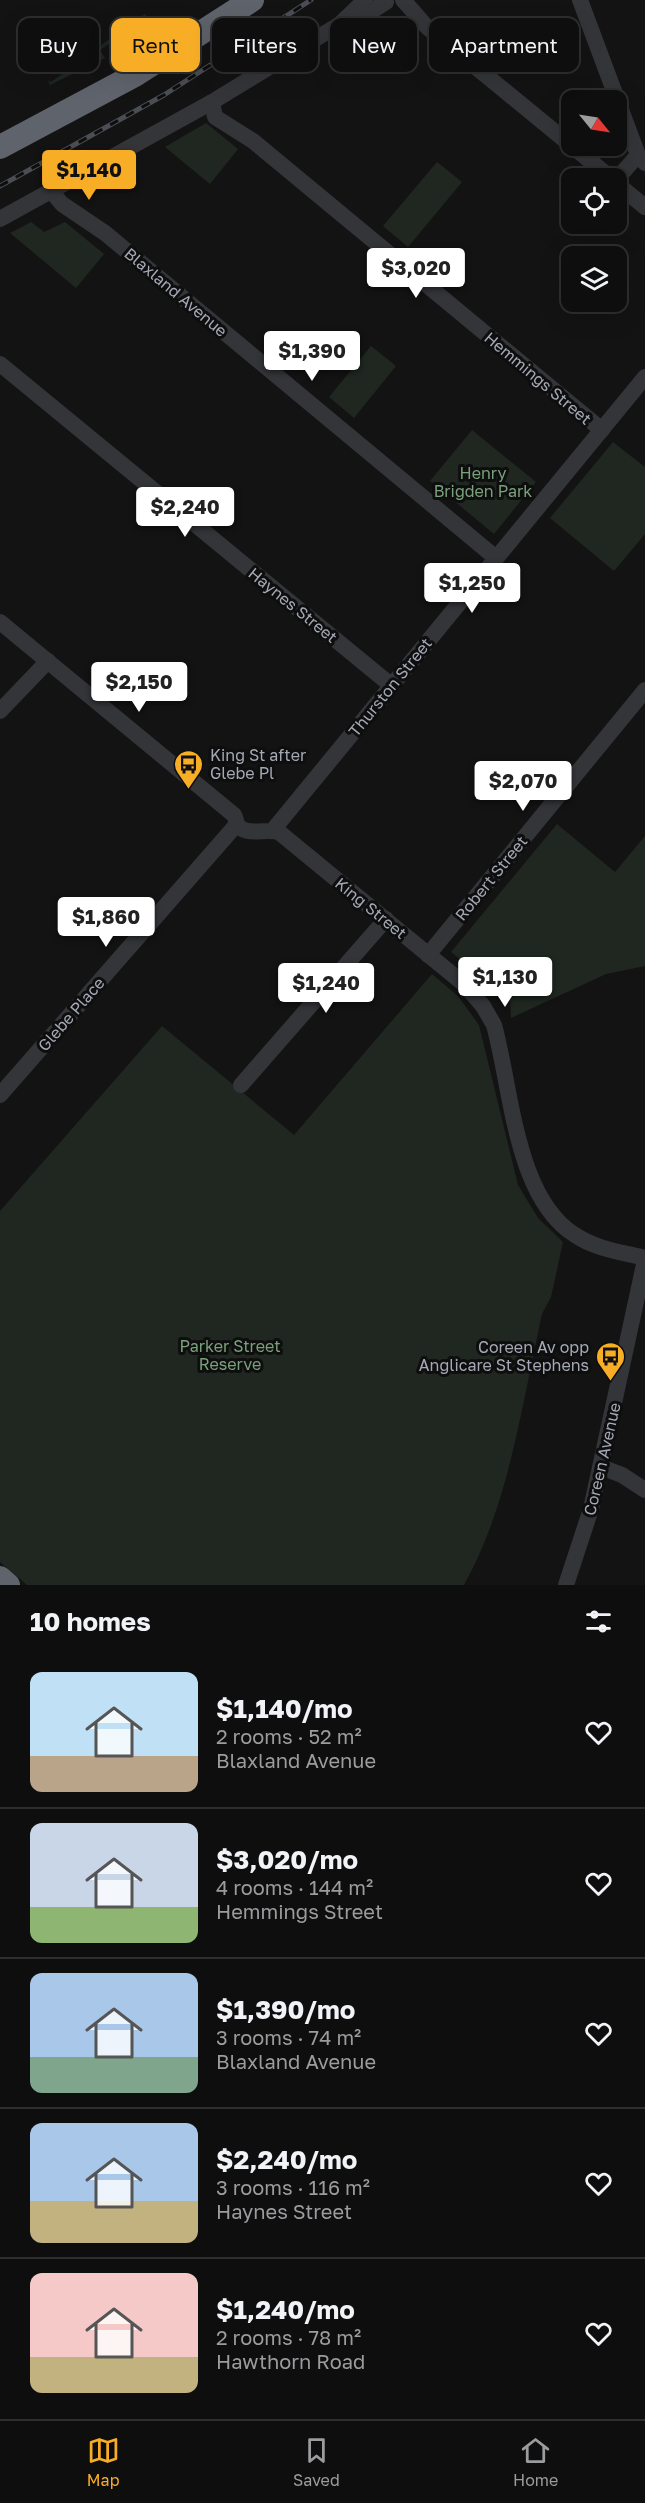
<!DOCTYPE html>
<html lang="en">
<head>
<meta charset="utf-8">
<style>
  body { margin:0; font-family:"Golos Text",sans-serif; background:#1c1c1d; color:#f1f3f6; height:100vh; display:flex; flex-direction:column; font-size:22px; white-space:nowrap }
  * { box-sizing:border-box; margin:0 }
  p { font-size:20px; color:#9b9c9e }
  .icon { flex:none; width:33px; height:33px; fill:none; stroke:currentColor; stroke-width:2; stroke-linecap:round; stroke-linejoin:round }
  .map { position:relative; height:1585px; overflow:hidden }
  .panel { display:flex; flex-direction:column; background:#0e0e0f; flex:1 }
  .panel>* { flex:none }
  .guide { position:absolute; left:18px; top:18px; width:609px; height:54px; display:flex; gap:12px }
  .needle { width:39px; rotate:120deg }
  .fabs { position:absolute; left:561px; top:90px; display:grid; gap:12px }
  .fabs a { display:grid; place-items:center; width:66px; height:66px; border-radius:12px; background:#0e0e0f; box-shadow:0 6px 24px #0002,0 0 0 2px #2e2e2f; font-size:30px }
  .price { position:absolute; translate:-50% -51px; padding:0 14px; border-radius:6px; background:#fff; color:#222; font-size:20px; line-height:39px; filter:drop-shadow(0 2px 3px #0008) }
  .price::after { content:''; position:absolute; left:50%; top:36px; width:18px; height:14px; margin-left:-9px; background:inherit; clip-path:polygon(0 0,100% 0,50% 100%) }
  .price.active { background:#f8ad27; color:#111 }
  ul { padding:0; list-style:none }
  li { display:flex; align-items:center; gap:18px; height:150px; padding:0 30px }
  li+li { border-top:2px solid #2e2e2f }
  li span { display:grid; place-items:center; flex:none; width:168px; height:120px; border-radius:12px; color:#555 }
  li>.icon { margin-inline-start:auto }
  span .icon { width:72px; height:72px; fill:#fffc; stroke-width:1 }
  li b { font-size:26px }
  h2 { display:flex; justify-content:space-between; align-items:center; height:72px; padding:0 30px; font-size:26px }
  .pill { padding:0 21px; border-radius:12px; background:#0e0e0f; box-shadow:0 6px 24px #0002,0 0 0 2px #2e2e2f; font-size:21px; line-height:54px }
  .pill.active { background:#f8ad27; color:#111 }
  .menu { display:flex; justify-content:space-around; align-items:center; height:84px; border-top:2px solid #2e2e2f; background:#0e0e0f; font-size:16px; color:#9b9c9e }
  .menu a { display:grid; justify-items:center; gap:3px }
  .menu .active { color:#f8ad27 }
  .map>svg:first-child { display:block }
  .green { fill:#1f2720 }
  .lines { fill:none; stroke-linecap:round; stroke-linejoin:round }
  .minor { stroke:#343539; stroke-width:16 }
  .highway { stroke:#5f636b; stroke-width:24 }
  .rail-casing { stroke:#4a4d53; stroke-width:5 }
  .rail { stroke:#0e0e0f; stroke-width:3; stroke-dasharray:9; stroke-linecap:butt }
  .labels { text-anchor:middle; stroke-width:6; stroke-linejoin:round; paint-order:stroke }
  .street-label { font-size:16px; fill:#a4a9b5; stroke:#0e0e0f }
  .park-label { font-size:16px; fill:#7aa17b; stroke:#0e0e0f }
  .poi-label { font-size:16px; fill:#a4a9b5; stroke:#0e0e0f; text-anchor:start }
</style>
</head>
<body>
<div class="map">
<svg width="645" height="1585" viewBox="0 0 645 1585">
  <rect width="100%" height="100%" fill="#131314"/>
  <g class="green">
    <path d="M145 14 148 18 100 50 105 58 50 85 48 80 51 82 68 70 71 74 100 53 97 48Z"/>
    <path d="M206 123 238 149 210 184 165 147Z"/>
    <path d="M437 162 462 182 408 247 383 226Z"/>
    <path d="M31 222 44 232 65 222 104 254 76 288 10 233Z"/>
    <path d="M371 346 396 366 354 418 329 397Z"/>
    <path d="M472 430 536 482 494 534 430 481Z"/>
    <path d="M613 442 645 467V534L614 571 550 518Z"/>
    <path d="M557 824 615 872 645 836V966L606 974 511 1018 510 1000 451 952Z"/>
    <path d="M432 974 458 996 479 1025 518 1185 538 1218 563 1242 551 1297 542 1314C522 1403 509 1505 464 1585H27L0 1562V1211L162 1026 294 1135Z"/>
  </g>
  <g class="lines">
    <g class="minor">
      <path d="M403 0 427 27 611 178"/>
      <path d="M580 0 638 155 645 163"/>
      <path d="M344 23 361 18 386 2"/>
      <path d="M212 102 215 117 253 141 602 430"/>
      <path d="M616 180 638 155"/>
      <path d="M616 183 645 207"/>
      <path d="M52 192 62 204 105 233 496 558"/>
      <path d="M0 219 212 102 340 24 365 0"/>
      <path d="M0 364 392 686"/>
      <path d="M0 622 234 815C236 818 236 821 237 824 245 838 268 827 280 833L464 984 483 1006 494 1025C512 1090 515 1197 575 1235 596 1249 621 1252 645 1258"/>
      <path d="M0 711 48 661"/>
      <path d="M273 830 645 377"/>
      <path d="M428 955 645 690"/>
      <path d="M241 1085 386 919"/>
      <path d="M0 1095 237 824"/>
      <path d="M601 1467 622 1475 645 1490"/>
      <path d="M566 1585 591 1509 645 1260"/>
    </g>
    <g class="highway">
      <path d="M0 147 135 75 252 0"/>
      <path d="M0 1578 8 1585"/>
    </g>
    <defs>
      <path id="rail" d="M0 186 164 95 311 0"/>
    </defs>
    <use href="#rail" class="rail-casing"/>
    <use href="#rail" class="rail"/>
  </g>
  <defs>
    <symbol id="bus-pin" viewBox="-11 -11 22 30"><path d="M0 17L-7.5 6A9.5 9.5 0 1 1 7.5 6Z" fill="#f8ad27" stroke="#0e0e0f"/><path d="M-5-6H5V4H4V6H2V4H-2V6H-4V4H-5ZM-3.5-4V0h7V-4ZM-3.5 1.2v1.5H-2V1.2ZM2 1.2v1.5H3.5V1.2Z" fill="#111"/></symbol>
  </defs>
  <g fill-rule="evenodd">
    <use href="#bus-pin" x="172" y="748" width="33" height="45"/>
    <use href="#bus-pin" x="594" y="1340" width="33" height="45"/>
  </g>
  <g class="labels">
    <g class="street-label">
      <text transform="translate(176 292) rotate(40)" y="6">Blaxland Avenue</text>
      <text transform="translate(538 378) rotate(40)" y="6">Hemmings Street</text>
      <text transform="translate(293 605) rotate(39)" y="6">Haynes Street</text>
      <text transform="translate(390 687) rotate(-51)" y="6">Thurston Street</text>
      <text transform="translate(491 878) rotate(-51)" y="6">Robert Street</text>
      <text transform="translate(371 908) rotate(39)" y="6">King Street</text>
      <text transform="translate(71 1014) rotate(-49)" y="6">Glebe Place</text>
      <text transform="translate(602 1459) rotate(-77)" y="6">Coreen Avenue</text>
    </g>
    <g class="park-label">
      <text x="483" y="479">Henry<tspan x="483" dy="18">Brigden Park</tspan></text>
      <text x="230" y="1352">Parker Street<tspan x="230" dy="18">Reserve</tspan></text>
    </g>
    <g class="poi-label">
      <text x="210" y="761">King St after<tspan x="210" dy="18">Glebe Pl</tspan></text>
      <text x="589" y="1353" text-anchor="end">Coreen Av opp<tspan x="589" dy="18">Anglicare St Stephens</tspan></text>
    </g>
  </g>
</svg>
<div class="fabs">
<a><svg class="needle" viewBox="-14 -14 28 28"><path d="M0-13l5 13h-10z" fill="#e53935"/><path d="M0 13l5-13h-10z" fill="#9b9c9e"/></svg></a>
<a><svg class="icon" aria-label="locate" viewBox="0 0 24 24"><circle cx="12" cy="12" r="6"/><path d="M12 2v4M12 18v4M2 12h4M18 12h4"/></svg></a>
<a><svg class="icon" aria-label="layers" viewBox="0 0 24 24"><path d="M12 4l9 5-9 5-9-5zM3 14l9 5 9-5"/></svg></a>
</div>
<b class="price active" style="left:89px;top:201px">$1,140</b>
<b class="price" style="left:416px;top:299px">$3,020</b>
<b class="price" style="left:312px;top:382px">$1,390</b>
<b class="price" style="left:185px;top:538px">$2,240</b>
<b class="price" style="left:472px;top:614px">$1,250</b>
<b class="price" style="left:139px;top:713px">$2,150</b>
<b class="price" style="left:523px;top:812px">$2,070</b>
<b class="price" style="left:106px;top:948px">$1,860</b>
<b class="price" style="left:505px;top:1008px">$1,130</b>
<b class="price" style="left:326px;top:1014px">$1,240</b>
<div class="guide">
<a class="pill">Buy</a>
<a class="pill active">Rent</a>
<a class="pill">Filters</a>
<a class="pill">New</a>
<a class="pill">Apartment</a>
</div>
</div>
<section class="panel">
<h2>10 homes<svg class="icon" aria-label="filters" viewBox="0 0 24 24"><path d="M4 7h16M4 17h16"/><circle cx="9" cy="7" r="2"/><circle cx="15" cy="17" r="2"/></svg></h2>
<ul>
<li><span style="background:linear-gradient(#bfe0f5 70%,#b9a48a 0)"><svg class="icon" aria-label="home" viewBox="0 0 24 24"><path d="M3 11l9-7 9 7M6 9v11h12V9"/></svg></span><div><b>$1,140/mo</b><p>2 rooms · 52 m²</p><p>Blaxland Avenue</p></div><svg class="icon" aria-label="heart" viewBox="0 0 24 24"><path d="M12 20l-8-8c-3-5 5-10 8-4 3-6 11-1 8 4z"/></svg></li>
<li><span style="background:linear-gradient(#c9d6e8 70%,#8fb573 0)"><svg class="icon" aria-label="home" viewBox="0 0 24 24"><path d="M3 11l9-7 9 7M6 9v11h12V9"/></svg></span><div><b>$3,020/mo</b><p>4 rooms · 144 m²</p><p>Hemmings Street</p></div><svg class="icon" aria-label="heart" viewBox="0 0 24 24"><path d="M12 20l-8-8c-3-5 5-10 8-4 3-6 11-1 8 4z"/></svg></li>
<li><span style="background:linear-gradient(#a9c7e8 70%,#7fa58c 0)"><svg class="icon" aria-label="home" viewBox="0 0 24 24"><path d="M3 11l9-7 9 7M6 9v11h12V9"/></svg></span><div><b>$1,390/mo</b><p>3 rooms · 74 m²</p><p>Blaxland Avenue</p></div><svg class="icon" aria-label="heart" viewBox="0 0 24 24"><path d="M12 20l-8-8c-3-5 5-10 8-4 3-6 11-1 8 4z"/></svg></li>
<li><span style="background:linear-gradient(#a9c7e8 65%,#c2b280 0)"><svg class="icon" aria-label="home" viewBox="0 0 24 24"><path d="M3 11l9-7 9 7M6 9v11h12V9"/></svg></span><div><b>$2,240/mo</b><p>3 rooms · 116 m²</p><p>Haynes Street</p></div><svg class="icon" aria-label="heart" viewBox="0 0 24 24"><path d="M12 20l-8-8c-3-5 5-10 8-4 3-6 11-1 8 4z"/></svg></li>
<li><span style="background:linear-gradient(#f6c9c9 70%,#c2b280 0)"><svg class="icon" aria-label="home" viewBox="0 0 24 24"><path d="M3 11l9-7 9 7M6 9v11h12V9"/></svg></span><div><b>$1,240/mo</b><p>2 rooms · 78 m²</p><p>Hawthorn Road</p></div><svg class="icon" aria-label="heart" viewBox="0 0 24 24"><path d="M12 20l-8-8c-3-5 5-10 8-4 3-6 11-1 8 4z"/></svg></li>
</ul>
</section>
<nav class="menu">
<a class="active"><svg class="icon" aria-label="map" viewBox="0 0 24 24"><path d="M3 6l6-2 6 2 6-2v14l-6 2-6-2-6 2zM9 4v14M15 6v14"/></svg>Map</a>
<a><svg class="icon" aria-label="saved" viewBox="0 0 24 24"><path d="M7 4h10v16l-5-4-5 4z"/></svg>Saved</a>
<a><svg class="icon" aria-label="home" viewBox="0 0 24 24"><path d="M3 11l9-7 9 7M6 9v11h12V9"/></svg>Home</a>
</nav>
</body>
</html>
